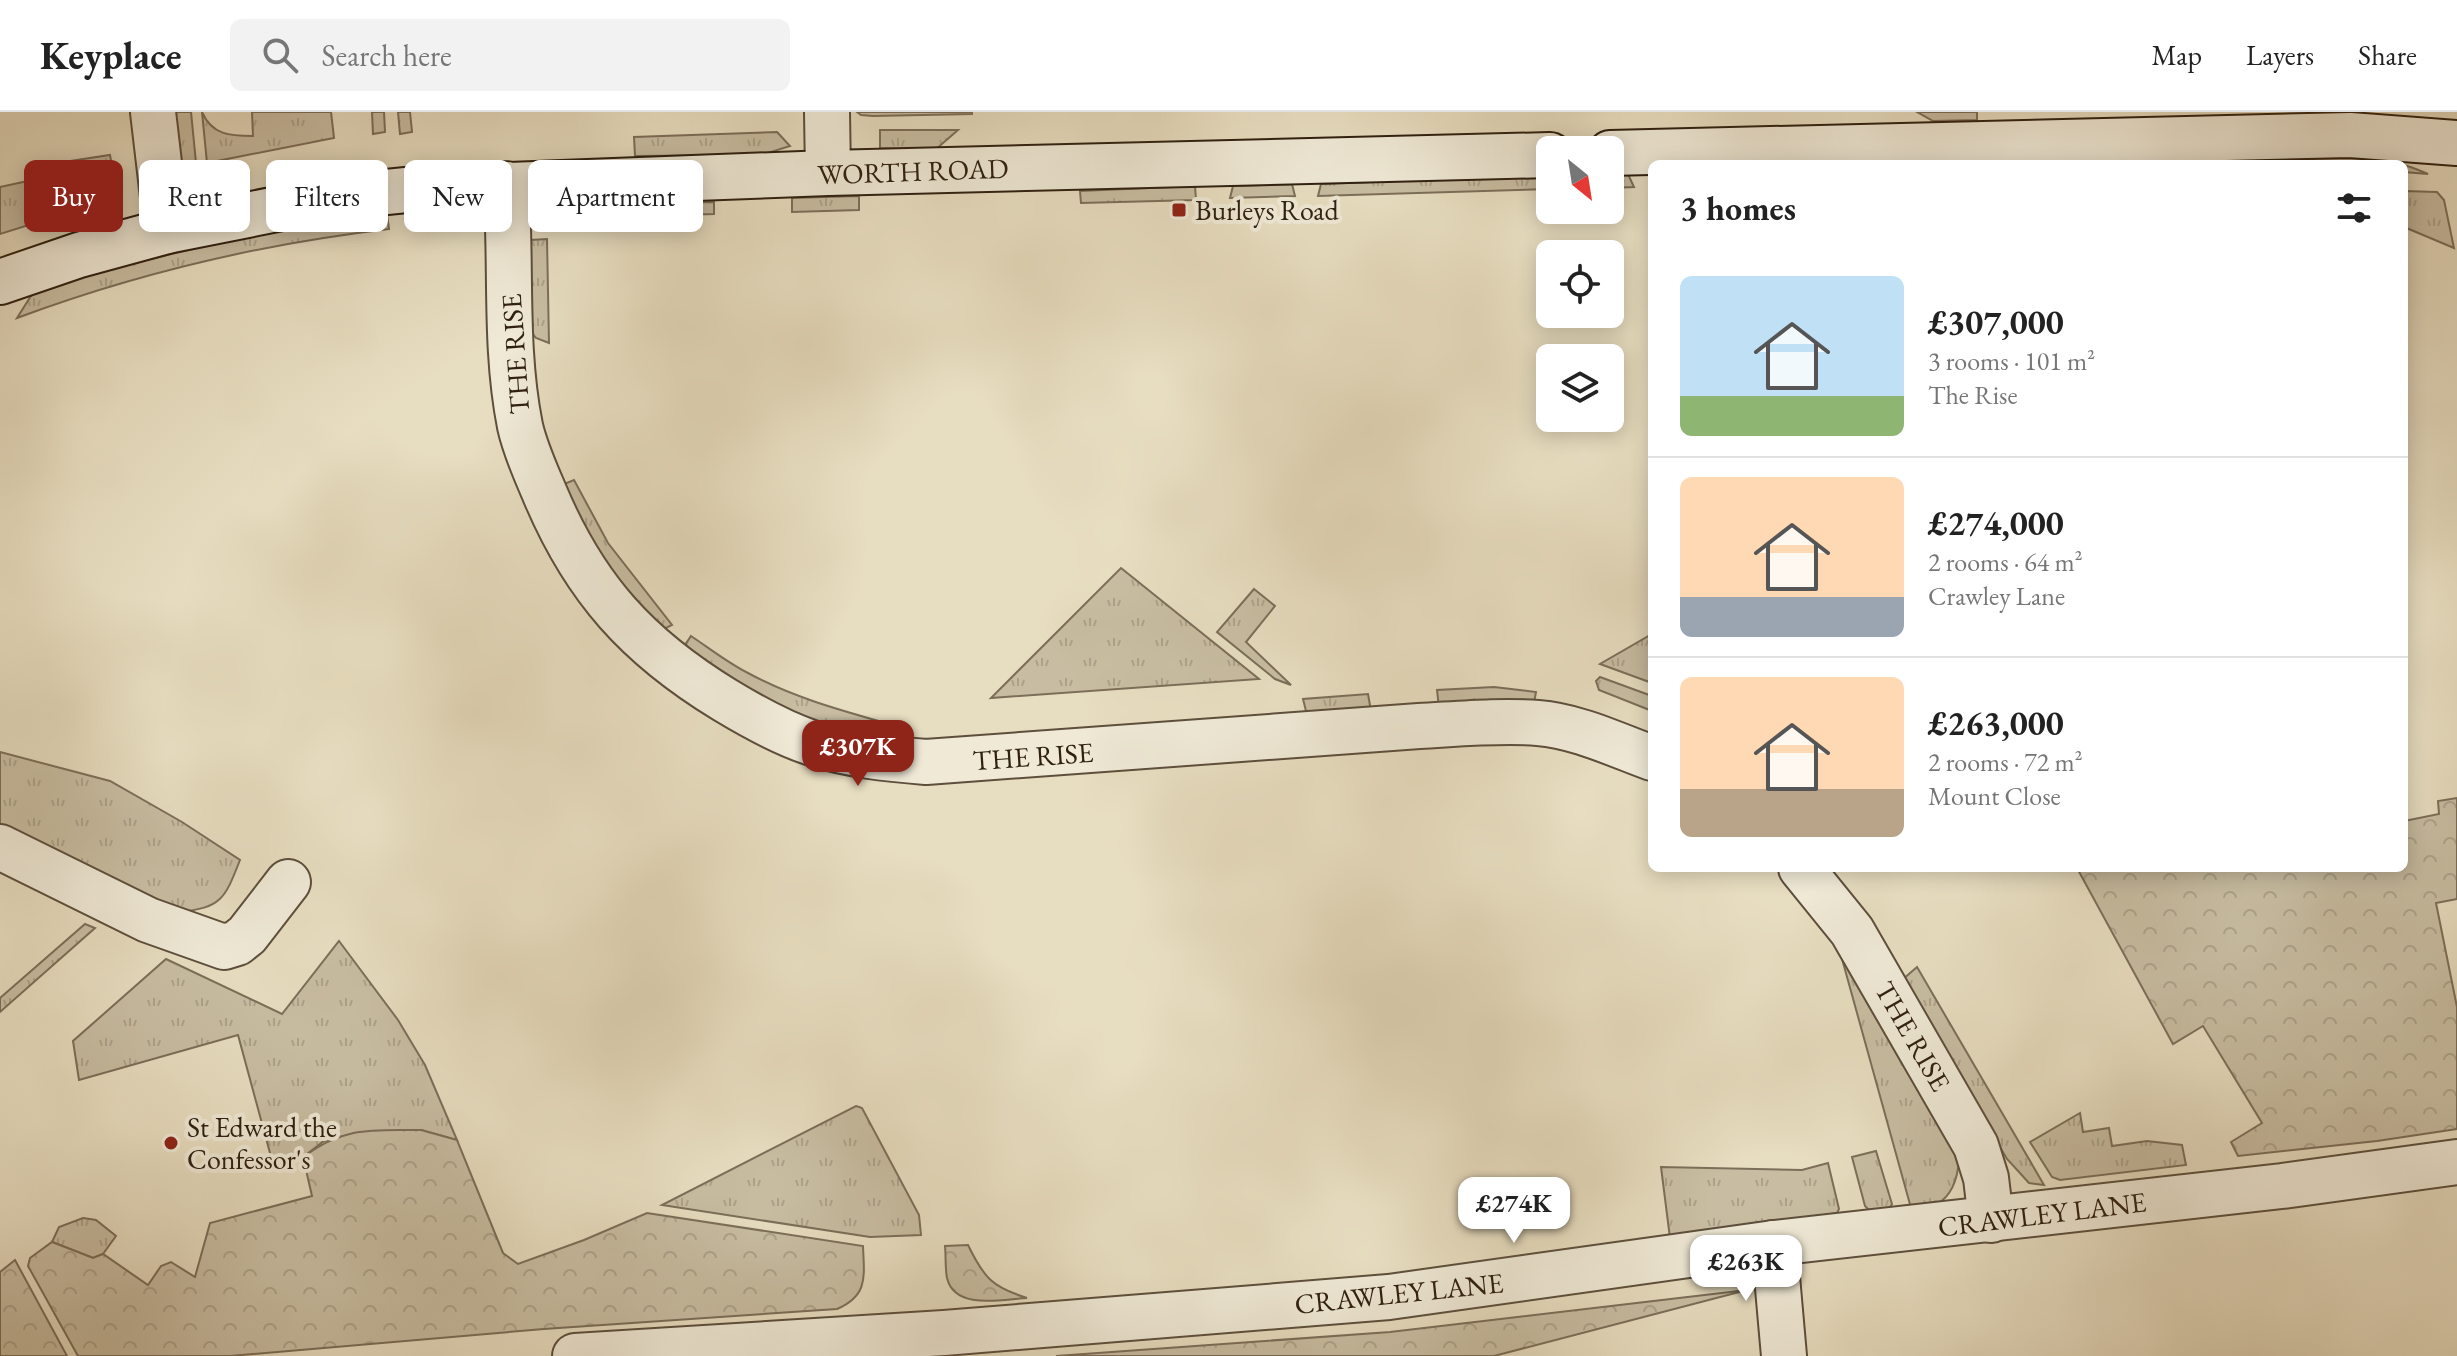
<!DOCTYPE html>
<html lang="en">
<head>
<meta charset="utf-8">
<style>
  body { margin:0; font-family:"EB Garamond",serif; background:#f2f2f2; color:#222; height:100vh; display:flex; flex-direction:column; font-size:30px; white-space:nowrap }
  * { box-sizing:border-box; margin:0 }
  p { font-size:26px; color:#767676 }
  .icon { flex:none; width:44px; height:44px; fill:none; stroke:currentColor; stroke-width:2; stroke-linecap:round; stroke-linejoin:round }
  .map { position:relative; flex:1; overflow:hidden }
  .drawer { position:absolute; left:1648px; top:48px; width:760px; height:712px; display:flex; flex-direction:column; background:#fff; border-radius:12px; box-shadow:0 4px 20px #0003 }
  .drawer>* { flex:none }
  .hud { position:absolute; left:24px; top:48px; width:760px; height:72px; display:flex; gap:16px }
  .needle { width:52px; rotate:150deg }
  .buttons { position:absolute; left:1536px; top:24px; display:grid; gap:16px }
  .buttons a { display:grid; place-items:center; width:88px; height:88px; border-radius:12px; background:#fff; box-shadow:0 4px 20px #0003; font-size:40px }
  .price { position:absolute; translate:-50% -68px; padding:0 18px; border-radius:16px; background:#fff; color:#222; font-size:26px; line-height:52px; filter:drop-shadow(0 2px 4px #0008) }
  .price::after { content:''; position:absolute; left:50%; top:48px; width:24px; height:18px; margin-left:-12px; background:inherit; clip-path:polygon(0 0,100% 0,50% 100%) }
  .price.current { background:#8f2418; color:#fff }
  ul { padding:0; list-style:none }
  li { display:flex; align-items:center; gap:24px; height:200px; padding:0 32px }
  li+li { border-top:2px solid #e0e0e0 }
  li span { display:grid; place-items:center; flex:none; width:224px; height:160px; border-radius:12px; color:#555 }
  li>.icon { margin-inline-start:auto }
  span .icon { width:96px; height:96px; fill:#fffc; stroke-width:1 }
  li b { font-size:34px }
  h2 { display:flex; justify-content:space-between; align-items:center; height:96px; padding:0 32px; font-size:34px }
  .chip { padding:0 28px; border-radius:12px; background:#fff; box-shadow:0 4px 20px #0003; font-size:28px; line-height:72px }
  .chip.current { background:#8f2418; color:#fff }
  header { display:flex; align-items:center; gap:48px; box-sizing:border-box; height:112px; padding:0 40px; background:#fff; border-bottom:2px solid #e0e0e0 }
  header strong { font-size:38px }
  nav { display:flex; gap:44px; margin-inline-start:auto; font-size:28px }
  .search { width:560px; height:72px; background:#f2f2f2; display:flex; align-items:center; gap:20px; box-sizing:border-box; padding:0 28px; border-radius:12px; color:#767676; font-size:30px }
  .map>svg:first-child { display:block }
  .grass { fill:url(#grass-tufts); stroke:#7c6e59; stroke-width:2 }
  .forest { fill:url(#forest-crowns); stroke:#7c6e59; stroke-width:2 }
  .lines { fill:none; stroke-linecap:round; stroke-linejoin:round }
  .street-casing { stroke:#5d4f3c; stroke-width:48 }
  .secondary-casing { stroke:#2f2010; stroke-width:48 }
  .street { stroke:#efe9d6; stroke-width:44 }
  .secondary { stroke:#efe9d6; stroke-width:44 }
  .poi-dot { fill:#8f2418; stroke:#efe9d6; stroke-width:3 }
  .labels { text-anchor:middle; stroke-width:8; stroke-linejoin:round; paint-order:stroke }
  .street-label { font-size:28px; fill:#2f2010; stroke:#efe9d6 }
  .poi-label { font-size:28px; fill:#2f2010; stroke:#efe9d6; text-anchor:start }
</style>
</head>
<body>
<header>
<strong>Keyplace</strong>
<div class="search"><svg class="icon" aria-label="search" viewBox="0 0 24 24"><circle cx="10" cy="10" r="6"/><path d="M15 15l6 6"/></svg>Search here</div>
<nav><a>Map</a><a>Layers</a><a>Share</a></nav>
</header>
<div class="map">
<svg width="2457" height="1244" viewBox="0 0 2457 1244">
  <defs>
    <pattern id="grass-tufts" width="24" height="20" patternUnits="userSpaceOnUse" patternTransform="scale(2)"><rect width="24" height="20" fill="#c8bda2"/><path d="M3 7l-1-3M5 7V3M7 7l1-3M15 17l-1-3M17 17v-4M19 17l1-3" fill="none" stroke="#aca28a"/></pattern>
    <pattern id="forest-crowns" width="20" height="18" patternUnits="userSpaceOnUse" patternTransform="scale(2)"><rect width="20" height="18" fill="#c8bda2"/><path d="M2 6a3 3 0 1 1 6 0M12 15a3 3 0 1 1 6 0" fill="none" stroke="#aca28a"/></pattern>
  </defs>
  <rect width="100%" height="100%" fill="#e7ddc0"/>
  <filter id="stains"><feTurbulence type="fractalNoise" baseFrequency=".0025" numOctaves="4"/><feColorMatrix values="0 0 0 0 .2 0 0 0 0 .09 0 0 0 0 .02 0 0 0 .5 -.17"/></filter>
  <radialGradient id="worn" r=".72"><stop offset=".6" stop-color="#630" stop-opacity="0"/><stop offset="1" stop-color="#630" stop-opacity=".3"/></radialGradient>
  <g class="grass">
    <path d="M172 0H191L196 51 179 54Z"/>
    <path d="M202 0C212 23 230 24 253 24L252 0H331L334 26 207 51Z"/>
    <path d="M372 0H384L385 20 373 22Z"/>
    <path d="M398 0H410L412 20 400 22Z"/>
    <path d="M857 0H972V2L873 4 861 3Z"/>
    <path d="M1917 0H1977V8L1933 9Z"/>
    <path d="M880 18H958L935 38 880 36Z"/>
    <path d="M777 20 790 34 761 43 635 44 634 25Z"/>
    <path d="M110 43 115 72 99 91 0 122V75L51 64 50 52Z"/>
    <path d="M2205 44 2222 52H2043Z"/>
    <path d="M2322 44C2361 46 2391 45 2428 62L2404 60V52H2302L2309 46Z"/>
    <path d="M1627 60 1634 75 1610 76V61Z"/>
    <path d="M1550 63V77L1318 84 1321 72Z"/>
    <path d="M1292 72 1295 84 1230 86 1233 74Z"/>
    <path d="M1195 74 1196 88 1081 91 1080 79Z"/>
    <path d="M2404 79 2437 80 2444 88 2454 136 2404 115Z"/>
    <path d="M859 84V98L792 100V86Z"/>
    <path d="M714 90V102L573 106V94Z"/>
    <path d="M387 102 389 117C261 132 138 161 17 206L34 179 76 165 234 127 319 110Z"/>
    <path d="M547 127 549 231 536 226 530 219V128Z"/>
    <path d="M574 368 608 431 672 513 656 521 621 482 559 374Z"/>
    <path d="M1121 456 1259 567 991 586Z"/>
    <path d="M1254 477 1275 494 1246 530 1291 573 1275 567 1217 520Z"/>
    <path d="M1652 522V571L1600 552Z"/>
    <path d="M691 524C709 536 728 551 748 561 790 584 836 597 882 610L880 623 871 628 788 603 681 539Z"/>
    <path d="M1600 565 1652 584V599L1599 578 1596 569Z"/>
    <path d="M1494 575 1536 580 1533 596H1439L1437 578Z"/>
    <path d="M1368 582 1371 599 1314 606 1306 599 1303 587Z"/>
    <path d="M0 640 110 669 182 710 240 748C225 786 222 796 179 800L0 714Z"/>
    <path d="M85 812 95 816 0 900V886Z"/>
    <path d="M339 829 398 908 425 953 457 1028 421 1018 324 1029 303 1045 273 1052 238 923 79 968 73 929 166 847 282 902Z"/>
    <path d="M1839 836 1959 1047C1958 1063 1953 1083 1937 1092 1930 1095 1918 1095 1911 1096Z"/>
    <path d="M1917 855 2044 1073 2029 1071 2007 1047 1902 868Z"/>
    <path d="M856 994 862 996 919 1103 921 1123 870 1125 662 1093Z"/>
    <path d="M2080 1001 2083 1020 2109 1016 2112 1034 2147 1029 2182 1033 2186 1053 2060 1068 2052 1065 2030 1030Z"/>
    <path d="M1876 1039 1892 1092 1889 1097 1870 1099 1865 1094 1852 1045Z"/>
    <path d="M1828 1051 1839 1097 1837 1101 1670 1126 1661 1055 1802 1058Z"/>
    <path d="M83 1106 96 1108 116 1124 103 1142 93 1146 52 1130 59 1115Z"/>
  </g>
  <g class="forest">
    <path d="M2457 686V787L2436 791 2457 895V1017L2377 1029 2238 1044 2231 1030 2262 1011 2203 914 2173 932 2077 756H2404V709L2439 702 2438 689Z"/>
    <path d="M421 1018 457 1028 503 1141 518 1152 584 1128 647 1101 863 1134C864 1164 869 1183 837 1197L544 1217 230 1244H78L28 1154 30 1146 52 1130 93 1146 103 1142 148 1173 161 1154 171 1150 195 1165 210 1111 312 1084 303 1045C344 1014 373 1018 421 1018Z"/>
    <path d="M968 1133C984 1166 992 1175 1027 1186 1003 1187 955 1199 947 1166 945 1156 946 1144 945 1134Z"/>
    <path d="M15 1148 67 1244H0V1160Z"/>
    <path d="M1747 1178 1494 1244H1056L1390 1220Z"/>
  </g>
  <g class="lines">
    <defs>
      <g id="street">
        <path d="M153 0 167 119"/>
        <path d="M827 0 828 61"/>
        <path d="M506 72C512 153 504 234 520 314 525 337 536 361 545 382 585 477 638 535 725 588 753 605 782 621 812 631 849 643 888 647 926 650L1419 614C1458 612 1499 608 1538 611 1577 614 1616 633 1652 646"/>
        <path d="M0 735 148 808 224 835 237 831 247 823 288 770"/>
        <path d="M1801 756 1852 819 1976 1034 1986 1066 1991 1108"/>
        <path d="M1774 1131 1784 1244"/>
        <path d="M575 1244 944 1221 1389 1185 1774 1131 2282 1074 2457 1050"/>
      </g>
      <g id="secondary">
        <path d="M1610 41 2350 23 2457 31"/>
        <path d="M0 170 79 143 167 119 337 85 426 76 828 61 1550 43"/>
      </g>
    </defs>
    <use href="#street" class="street-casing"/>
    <use href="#secondary" class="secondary-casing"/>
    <use href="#street" class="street"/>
    <use href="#secondary" class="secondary"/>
  </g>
  <g class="poi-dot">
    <rect x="1171" y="90" width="16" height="16" rx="4"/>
    <circle cx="171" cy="1031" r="8"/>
  </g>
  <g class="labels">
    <g class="street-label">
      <text transform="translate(913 59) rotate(-2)" y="10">WORTH ROAD</text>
      <text transform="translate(515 242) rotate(-94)" y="10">THE RISE</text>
      <text transform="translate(1033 644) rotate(-4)" y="10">THE RISE</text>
      <text transform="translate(1913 924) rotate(60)" y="10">THE RISE</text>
      <text transform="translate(2042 1102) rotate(-7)" y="10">CRAWLEY LANE</text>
      <text transform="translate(1399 1181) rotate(-6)" y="10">CRAWLEY LANE</text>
    </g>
    <g class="poi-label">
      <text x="1195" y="108">Burleys Road</text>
      <text x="187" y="1025">St Edward the<tspan x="187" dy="32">Confessor's</tspan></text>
    </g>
  </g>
  <rect width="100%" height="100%" filter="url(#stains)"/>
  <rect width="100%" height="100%" fill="url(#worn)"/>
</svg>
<div class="buttons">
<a><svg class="needle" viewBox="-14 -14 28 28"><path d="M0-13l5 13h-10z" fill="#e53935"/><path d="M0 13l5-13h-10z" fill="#767676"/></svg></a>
<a><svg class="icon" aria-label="locate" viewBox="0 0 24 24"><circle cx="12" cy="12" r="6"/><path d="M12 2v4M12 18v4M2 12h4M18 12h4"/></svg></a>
<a><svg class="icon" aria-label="layers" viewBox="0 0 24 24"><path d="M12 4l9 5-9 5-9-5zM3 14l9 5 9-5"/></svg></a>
</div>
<b class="price current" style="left:858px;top:676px">£307K</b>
<b class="price" style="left:1514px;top:1133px">£274K</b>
<b class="price" style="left:1746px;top:1191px">£263K</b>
<div class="hud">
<a class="chip current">Buy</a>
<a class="chip">Rent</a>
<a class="chip">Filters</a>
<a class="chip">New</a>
<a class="chip">Apartment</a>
</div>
<section class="drawer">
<h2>3 homes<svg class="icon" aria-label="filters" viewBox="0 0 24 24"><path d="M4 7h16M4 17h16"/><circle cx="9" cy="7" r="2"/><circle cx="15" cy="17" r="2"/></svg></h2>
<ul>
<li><span style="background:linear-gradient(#bfe0f5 75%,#8fb573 0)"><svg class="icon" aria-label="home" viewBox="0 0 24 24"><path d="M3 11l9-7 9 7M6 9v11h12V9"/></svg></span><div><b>£307,000</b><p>3 rooms · 101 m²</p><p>The Rise</p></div></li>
<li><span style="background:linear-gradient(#ffd9b3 75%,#9aa5b1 0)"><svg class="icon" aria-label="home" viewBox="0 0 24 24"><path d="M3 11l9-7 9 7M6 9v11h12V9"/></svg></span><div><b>£274,000</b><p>2 rooms · 64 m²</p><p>Crawley Lane</p></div></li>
<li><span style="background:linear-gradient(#ffd9b3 70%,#b9a48a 0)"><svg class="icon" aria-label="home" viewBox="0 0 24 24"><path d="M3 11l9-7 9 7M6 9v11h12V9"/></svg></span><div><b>£263,000</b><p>2 rooms · 72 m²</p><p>Mount Close</p></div></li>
</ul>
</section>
</div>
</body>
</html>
